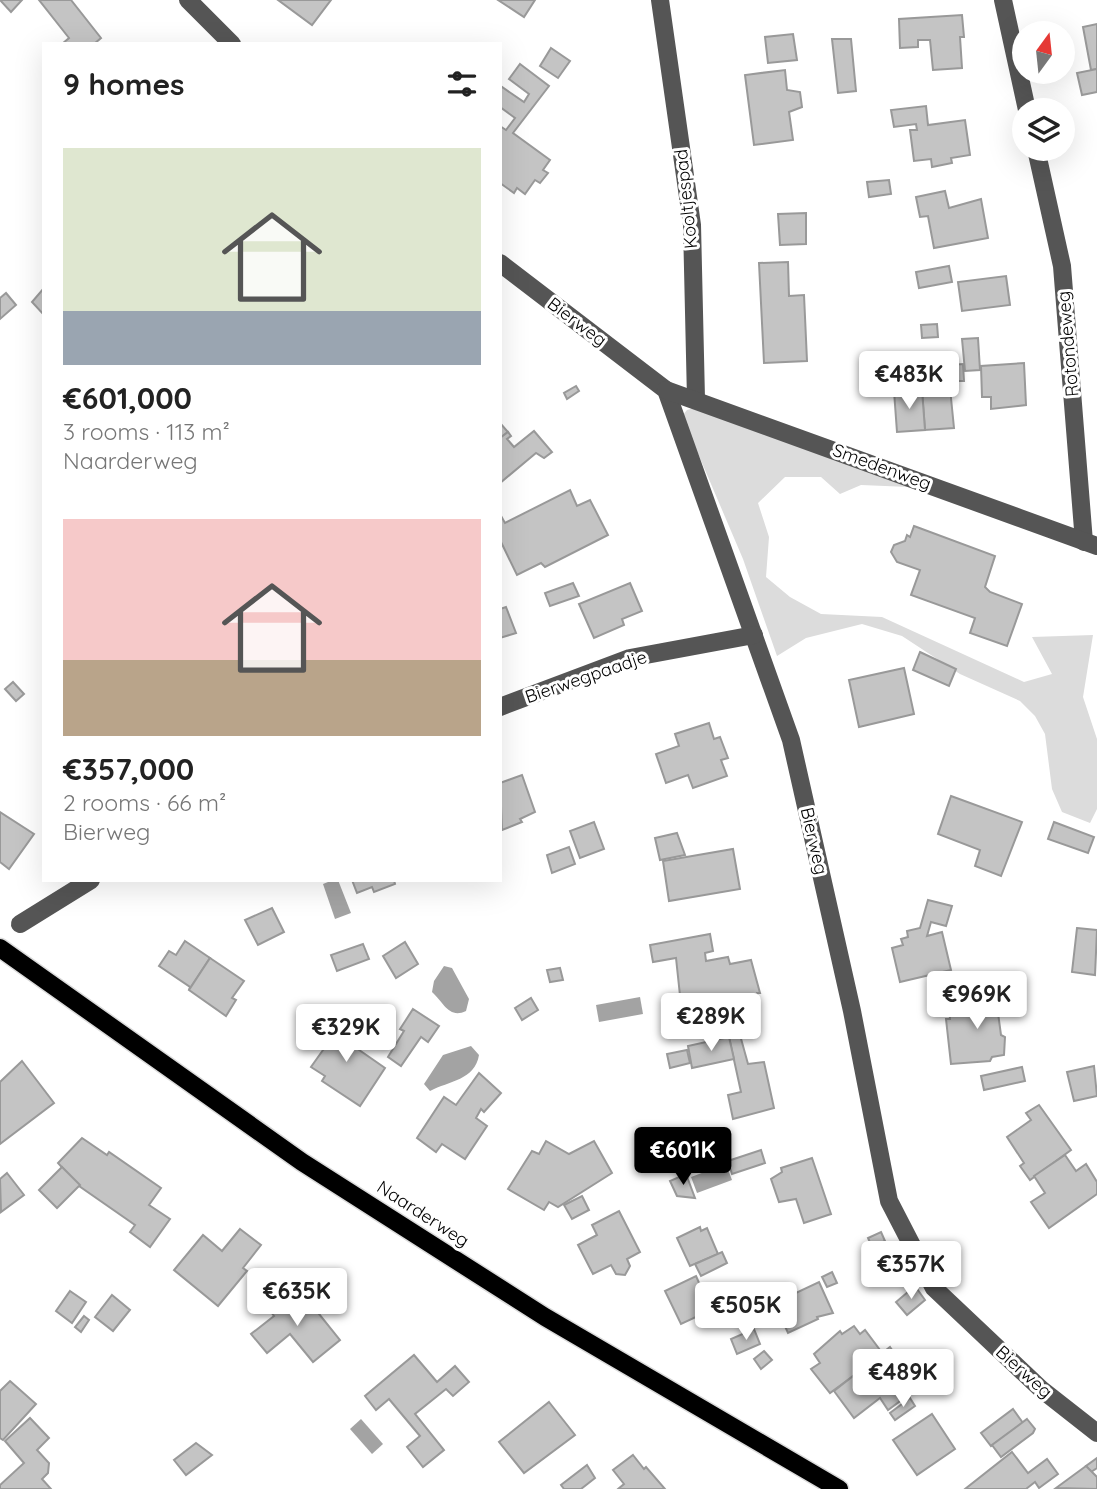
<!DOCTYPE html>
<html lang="en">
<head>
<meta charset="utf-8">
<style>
  body { margin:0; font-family:Quicksand,sans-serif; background:#f6f6f6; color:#222; height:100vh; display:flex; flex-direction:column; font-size:26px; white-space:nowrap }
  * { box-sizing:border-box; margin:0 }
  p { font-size:23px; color:#767676 }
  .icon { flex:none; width:38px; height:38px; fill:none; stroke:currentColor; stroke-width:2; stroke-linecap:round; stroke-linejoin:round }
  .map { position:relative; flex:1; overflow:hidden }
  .sheet { position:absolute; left:42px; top:42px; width:460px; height:840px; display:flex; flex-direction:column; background:#fff; border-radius:0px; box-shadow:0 7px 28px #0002 }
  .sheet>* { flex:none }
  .needle { width:46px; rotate:15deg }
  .controls { position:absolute; left:1012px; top:21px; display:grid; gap:14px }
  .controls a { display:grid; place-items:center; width:63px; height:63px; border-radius:50%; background:#fff; box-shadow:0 7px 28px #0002; font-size:35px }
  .price { position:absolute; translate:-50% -60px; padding:0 16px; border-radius:7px; background:#fff; color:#222; font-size:23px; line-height:46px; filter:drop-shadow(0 2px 4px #0008) }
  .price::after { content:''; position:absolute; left:50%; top:42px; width:21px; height:16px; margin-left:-10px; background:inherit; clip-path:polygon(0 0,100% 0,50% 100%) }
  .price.selected { background:#000; color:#fff }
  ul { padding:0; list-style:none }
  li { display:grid; align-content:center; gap:14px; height:371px; padding:0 21px }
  li span { display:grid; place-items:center; height:217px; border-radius:0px; color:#555 }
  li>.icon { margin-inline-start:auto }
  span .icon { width:126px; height:126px; fill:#fffc; stroke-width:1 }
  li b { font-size:30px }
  h2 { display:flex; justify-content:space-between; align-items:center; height:84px; padding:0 21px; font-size:30px }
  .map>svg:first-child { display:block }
  .green { fill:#dcdcdc }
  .water { fill:#a3a3a3 }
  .building { fill:#c4c4c4; stroke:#999; stroke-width:2 }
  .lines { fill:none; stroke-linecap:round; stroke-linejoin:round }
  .major-casing { stroke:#dbdbdb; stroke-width:21 }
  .minor { stroke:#555; stroke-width:18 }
  .major { stroke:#000; stroke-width:18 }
  .labels { text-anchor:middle; stroke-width:6; stroke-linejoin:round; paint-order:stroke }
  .street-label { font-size:18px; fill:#000; stroke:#fff }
</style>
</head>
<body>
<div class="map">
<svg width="1097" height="1489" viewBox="0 0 1097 1489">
  <rect width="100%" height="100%" fill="#fff"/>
  <path class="green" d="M698 407 909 487 861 485 840 494 821 477H785L758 503 769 537 766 577 790 597 821 614 882 617 1024 682 1052 674 1032 637 1093 635 1083 697 1097 739V809L1090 823 1062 812 1052 789 1045 734 1035 716 1020 701 960 674 902 636 862 624 806 638 777 656 743 559 682 416 687 410Z"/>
  <g class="water">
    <path d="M333 880H338L351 913 335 919 323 884Z"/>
    <path d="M444 966 452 968 469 999 466 1011C449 1019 444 1003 432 992L434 981Z"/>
    <path d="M640 997 643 1014 599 1022 596 1005Z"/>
    <path d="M471 1046 479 1055C475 1080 449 1081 430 1091L424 1084 443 1055Z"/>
    <path d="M726 1164 732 1180 697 1193 691 1177Z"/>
    <path d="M361 1419 383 1444 372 1454 350 1429Z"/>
  </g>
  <g class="building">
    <path d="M0 0H22L11 12Z"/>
    <path d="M39 0H71L101 38 94 44H62L69 38Z"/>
    <path d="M278 0H331L312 25Z"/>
    <path d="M498 0H535L524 17Z"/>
    <path d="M962 15 964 37H960L962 68 933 70 930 40H918V47L900 48 899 19Z"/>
    <path d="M1097 24V69L1091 70 1083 27Z"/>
    <path d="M793 34 797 60 768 63 765 37Z"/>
    <path d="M832 39H851L856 91 838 93Z"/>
    <path d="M551 48 570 61 558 78 540 66Z"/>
    <path d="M520 64 549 86 513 133 550 160 543 170 548 173 540 183 535 180 525 194 517 188 514 193 500 183V126L506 130 515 118 500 107V90L502 87 524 102 529 94 509 79Z"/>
    <path d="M1097 69V92L1082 95 1077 73Z"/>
    <path d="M785 70 787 90 800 92 802 107 789 112 793 140 754 145 745 75Z"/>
    <path d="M926 106 928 125 965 120 970 155 951 158 952 163 932 167 931 159 914 161 910 130H917L916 124 894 127 891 110Z"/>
    <path d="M889 180 891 194 869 197 867 182Z"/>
    <path d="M945 191 949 208 981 199 988 238 934 248 928 216 920 217 916 197Z"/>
    <path d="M806 213V244L780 245 778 214Z"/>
    <path d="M788 262 789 296 804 295 807 361 764 363 759 263Z"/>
    <path d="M949 266 952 282 919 288 916 272Z"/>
    <path d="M1006 276 1010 305 962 311 958 282Z"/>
    <path d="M44 288V315L32 302Z"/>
    <path d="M6 293 16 305 0 319V298Z"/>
    <path d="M937 324 938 337 922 338 921 325Z"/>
    <path d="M978 338 980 370 965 371 962 339Z"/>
    <path d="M1024 363 1026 405 991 409V397H982L981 366Z"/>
    <path d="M963 364 964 381H950L949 365Z"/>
    <path d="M896 366 897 386 882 387 881 367Z"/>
    <path d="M576 386 579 391 567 399 564 393Z"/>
    <path d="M950 388 954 428 925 430 922 390Z"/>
    <path d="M922 390 925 430 897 432 894 391Z"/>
    <path d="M500 423 508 432 500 438Z"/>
    <path d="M534 431 552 452 544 458 536 453 500 483V438L508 432 511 436 507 439 514 447Z"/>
    <path d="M570 490 577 506 590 500 608 535 545 567 541 563 517 575 500 540V514L505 523Z"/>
    <path d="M914 526 995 556 985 587 990 592 1022 604 1007 646 970 633 975 618 911 595 920 570 897 562 891 552 894 545 905 541 907 535 910 537Z"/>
    <path d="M573 583 579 596 550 606 545 593Z"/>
    <path d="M630 583 642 611 622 619 624 625 594 638 579 604Z"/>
    <path d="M506 607 516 633 500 638V609Z"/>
    <path d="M920 652 956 669 949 686 913 670Z"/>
    <path d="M904 668 914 714 859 727 849 680Z"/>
    <path d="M13 682 24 694 16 701 5 689Z"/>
    <path d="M709 723 714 739 720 737 728 758 721 760 727 776 693 788 688 775 666 783 656 754 679 746 675 734Z"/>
    <path d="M522 775 535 812 520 819 522 822 502 830 500 783Z"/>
    <path d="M951 796 1022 822 1001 876 975 866 980 850 938 834Z"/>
    <path d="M0 812 34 834 9 869 0 862Z"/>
    <path d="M594 822 604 849 580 858 570 831Z"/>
    <path d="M1054 822 1094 837 1088 853 1048 839Z"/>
    <path d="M677 833 685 855 660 860 655 838Z"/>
    <path d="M569 847 575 864 552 873 547 855Z"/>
    <path d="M733 849 740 889 669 901 663 861Z"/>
    <path d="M352 880H394L395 884 374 892 372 887 357 893Z"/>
    <path d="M928 900 952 906 946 926 931 922 927 936 942 932 951 970 900 982 892 948 903 945 901 939 908 937 907 931 920 928Z"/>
    <path d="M272 908 284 932 258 945 245 920Z"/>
    <path d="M1077 928 1097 930 1095 975 1072 972Z"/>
    <path d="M710 934 713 951 705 953 706 961 728 957 730 964 751 960 760 993H757L758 1001 682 1014 676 958 653 962 650 945Z"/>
    <path d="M185 941 210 958 189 990 190 987 159 966 169 951 176 955Z"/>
    <path d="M405 942 418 964 396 978 383 956Z"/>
    <path d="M363 944 369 959 337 971 331 955Z"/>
    <path d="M210 958 244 981 232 998 236 1000 226 1016 189 990Z"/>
    <path d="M560 968 563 980 550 982 547 970Z"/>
    <path d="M1006 994 1008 1011 998 1013 1001 1035 1005 1037 1004 1055 992 1057 990 1061 951 1064 946 1019H950L949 1008 980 1004 979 998Z"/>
    <path d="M531 998 538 1010 522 1020 515 1008Z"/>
    <path d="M413 1009 439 1026 428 1042 421 1037 401 1066 388 1057 404 1031 400 1029Z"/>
    <path d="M334 1017 359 1034 352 1045 385 1068 360 1106 322 1081 325 1076 311 1067 328 1043 320 1037Z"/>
    <path d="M740 1035 748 1064 764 1062 774 1108 733 1119 728 1095 741 1092 729 1037Z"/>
    <path d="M729 1037 734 1059 692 1068 688 1046Z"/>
    <path d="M687 1050 690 1063 670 1068 667 1054Z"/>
    <path d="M22 1061 54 1103 0 1144V1082Z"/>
    <path d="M1094 1066 1097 1096 1074 1101 1067 1072Z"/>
    <path d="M1022 1067 1025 1081 984 1090 981 1076Z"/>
    <path d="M479 1073 501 1093 484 1112 481 1109 476 1118 487 1126 465 1159 442 1144 436 1152 417 1138 444 1097 456 1105Z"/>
    <path d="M1039 1105 1071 1150 1030 1180 1020 1166 1024 1163 1007 1137 1031 1120 1026 1113Z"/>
    <path d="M82 1138 107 1155 109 1152 161 1188 149 1205 170 1219 150 1247 130 1232 135 1225 79 1186 58 1163Z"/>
    <path d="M546 1141 569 1154 594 1141 612 1173 558 1207 549 1202 544 1210 508 1189 532 1151 539 1154Z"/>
    <path d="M761 1150 765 1163 732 1174 728 1161Z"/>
    <path d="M1065 1155 1076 1171 1086 1164 1097 1182V1194L1049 1228 1031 1202 1045 1193 1034 1176Z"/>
    <path d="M812 1158 831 1214 804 1223 796 1199 779 1202 771 1179 782 1172 781 1168Z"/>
    <path d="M62 1167 80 1185 57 1208 39 1190Z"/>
    <path d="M7 1173 24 1195 1 1212 0 1179Z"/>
    <path d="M686 1174 695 1198 677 1196 670 1181Z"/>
    <path d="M582 1196 589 1210 572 1219 564 1205Z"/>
    <path d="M619 1211 640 1252 627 1259 630 1266 625 1275 616 1274 611 1265 593 1274 578 1245 597 1235 592 1225Z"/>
    <path d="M700 1227 701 1231 707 1228 718 1254 690 1266 677 1238Z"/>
    <path d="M240 1229 261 1245 243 1268 247 1271 218 1306 174 1270 203 1235 222 1251Z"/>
    <path d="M881 1232 885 1241 872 1247 868 1238Z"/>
    <path d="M722 1252 727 1263 701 1276 695 1264Z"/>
    <path d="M832 1272 837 1283 827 1287 822 1277Z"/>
    <path d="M696 1276 711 1310 681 1324 665 1291Z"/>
    <path d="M819 1282 833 1313 817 1317 818 1319 788 1333 778 1311 786 1307 783 1299Z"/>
    <path d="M915 1286 925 1300 907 1315 896 1302Z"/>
    <path d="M299 1289 340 1340 313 1362 290 1334 267 1353 251 1334 274 1316 271 1312Z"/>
    <path d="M70 1291 86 1302 72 1323 56 1311Z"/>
    <path d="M112 1295 130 1310 113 1331 95 1317Z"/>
    <path d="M84 1316 89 1320 81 1332 75 1327Z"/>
    <path d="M854 1326 860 1334 865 1330 883 1354 830 1393 811 1369 820 1363 814 1354 840 1331 842 1334Z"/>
    <path d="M754 1329 760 1344 737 1354 731 1339Z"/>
    <path d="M890 1347 909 1374 897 1383 907 1396 888 1410 880 1398 854 1418 834 1391Z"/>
    <path d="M764 1351 772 1360 761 1369 754 1359Z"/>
    <path d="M414 1355 437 1382 455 1366 469 1382 453 1396 446 1389 415 1414 444 1450 423 1467 407 1447 420 1436 389 1399 376 1410 365 1396Z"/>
    <path d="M10 1381 36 1404 3 1440 0 1438V1391Z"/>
    <path d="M910 1398 915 1406 895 1420 890 1413Z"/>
    <path d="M549 1402 575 1435 524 1473 499 1442Z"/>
    <path d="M1013 1409 1023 1423 991 1446 981 1433Z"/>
    <path d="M932 1414 955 1449 917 1475 893 1440Z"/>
    <path d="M30 1418 49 1438 37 1450 49 1463 48 1473 42 1479 51 1489H0V1485L24 1463 5 1441Z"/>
    <path d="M1027 1419 1035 1429 1033 1433 1001 1457 992 1445Z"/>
    <path d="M196 1443 212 1455 186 1475 174 1460Z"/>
    <path d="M1012 1452 1028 1473 1047 1459 1058 1474 1039 1488 1035 1482 1026 1489H965Z"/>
    <path d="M633 1455 644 1469 646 1467 665 1489H618L624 1484 613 1470Z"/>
    <path d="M1097 1458V1468L1091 1472 1086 1466Z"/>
    <path d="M587 1465 595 1478 581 1489H564L561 1485Z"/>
    <path d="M1086 1466 1097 1477V1489L1056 1488Z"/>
  </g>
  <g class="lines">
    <defs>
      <path id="major" d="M0 948 302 1162 545 1317 839 1489"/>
    </defs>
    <use href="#major" class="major-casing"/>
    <g class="minor">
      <path d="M188 0 232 44"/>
      <path d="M660 0 692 225 696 399"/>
      <path d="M1003 0 1027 110"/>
      <path d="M1036 149 1062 266 1084 542"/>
      <path d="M500 263 666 390 791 740 852 1011 889 1201 934 1288 1041 1389 1097 1433"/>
      <path d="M666 390 1097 546"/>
      <path d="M500 707 630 658 754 635"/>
      <path d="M20 924 91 880"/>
    </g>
    <use href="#major" class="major"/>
  </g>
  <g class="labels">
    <g class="street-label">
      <text transform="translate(686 199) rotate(-96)" y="6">Kooltjespad</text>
      <text transform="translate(577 322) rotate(37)" y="6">Bierweg</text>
      <text transform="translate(1068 344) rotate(-95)" y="6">Rotondeweg</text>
      <text transform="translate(882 467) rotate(20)" y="6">Smedenweg</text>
      <text transform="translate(586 677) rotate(-19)" y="6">Bierwegpaadje</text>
      <text transform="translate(814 841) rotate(77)" y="6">Bierweg</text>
      <text transform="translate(423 1214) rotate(33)" y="6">Naarderweg</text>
      <text transform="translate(1024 1372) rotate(42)" y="6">Bierweg</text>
    </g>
  </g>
</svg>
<div class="controls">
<a><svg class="needle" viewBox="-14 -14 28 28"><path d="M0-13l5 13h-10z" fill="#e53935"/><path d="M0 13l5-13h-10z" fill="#767676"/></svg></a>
<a><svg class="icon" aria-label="layers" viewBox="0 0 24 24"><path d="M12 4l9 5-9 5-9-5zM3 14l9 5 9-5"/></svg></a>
</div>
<b class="price" style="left:909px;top:411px">€483K</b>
<b class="price" style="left:977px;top:1031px">€969K</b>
<b class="price" style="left:711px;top:1053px">€289K</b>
<b class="price" style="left:346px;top:1064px">€329K</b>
<b class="price selected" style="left:683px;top:1187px">€601K</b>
<b class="price" style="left:911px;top:1301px">€357K</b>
<b class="price" style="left:297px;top:1328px">€635K</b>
<b class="price" style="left:746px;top:1342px">€505K</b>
<b class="price" style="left:903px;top:1409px">€489K</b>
<section class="sheet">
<h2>9 homes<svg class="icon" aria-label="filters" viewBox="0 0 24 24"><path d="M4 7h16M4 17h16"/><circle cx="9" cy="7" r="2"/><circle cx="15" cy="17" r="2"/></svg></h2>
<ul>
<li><span style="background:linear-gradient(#dfe7d0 75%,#9aa5b1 0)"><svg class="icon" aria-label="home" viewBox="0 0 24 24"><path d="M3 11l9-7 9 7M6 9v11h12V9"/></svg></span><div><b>€601,000</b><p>3 rooms · 113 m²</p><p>Naarderweg</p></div></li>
<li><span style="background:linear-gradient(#f6c9c9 65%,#b9a48a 0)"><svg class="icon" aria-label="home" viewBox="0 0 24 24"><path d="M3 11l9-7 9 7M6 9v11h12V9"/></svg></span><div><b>€357,000</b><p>2 rooms · 66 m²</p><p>Bierweg</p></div></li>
</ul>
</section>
</div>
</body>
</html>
